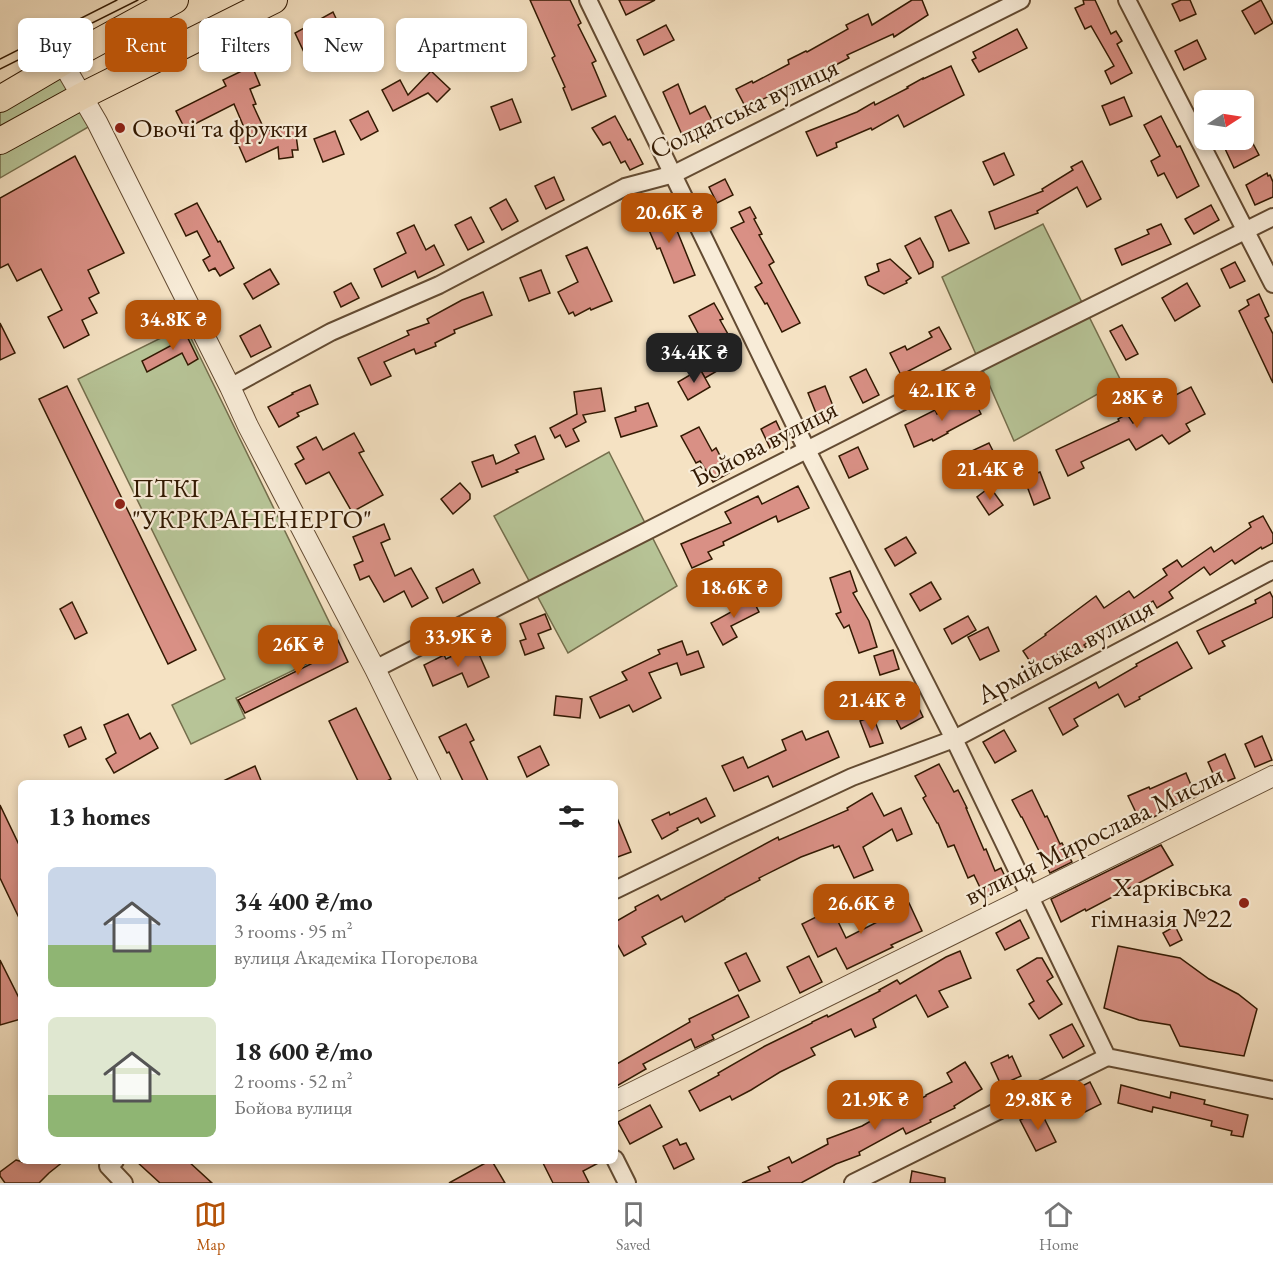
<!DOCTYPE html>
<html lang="en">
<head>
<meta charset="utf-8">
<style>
  body { margin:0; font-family:"EB Garamond",serif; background:#f2f2f2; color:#222; height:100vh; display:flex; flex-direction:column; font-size:22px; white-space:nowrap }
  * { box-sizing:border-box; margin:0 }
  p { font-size:20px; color:#767676 }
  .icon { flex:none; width:33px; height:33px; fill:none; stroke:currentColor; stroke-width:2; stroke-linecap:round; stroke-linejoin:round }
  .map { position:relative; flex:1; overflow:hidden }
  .drawer { position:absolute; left:18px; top:780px; width:600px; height:384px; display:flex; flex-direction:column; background:#fff; border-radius:9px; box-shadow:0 3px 9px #0003 }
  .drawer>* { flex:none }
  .top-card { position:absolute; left:18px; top:18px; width:600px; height:54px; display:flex; gap:12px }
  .needle { width:39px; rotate:78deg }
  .buttons { position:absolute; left:1194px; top:90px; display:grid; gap:12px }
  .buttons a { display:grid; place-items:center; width:60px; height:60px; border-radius:9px; background:#fff; box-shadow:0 3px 9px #0003; font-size:30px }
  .price { position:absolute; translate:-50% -51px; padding:0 14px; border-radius:12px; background:#b45309; color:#fff; font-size:20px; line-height:39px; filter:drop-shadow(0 2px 3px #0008) }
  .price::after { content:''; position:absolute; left:50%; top:36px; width:18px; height:14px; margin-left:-9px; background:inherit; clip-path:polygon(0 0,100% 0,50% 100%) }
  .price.on { background:#222; color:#fff }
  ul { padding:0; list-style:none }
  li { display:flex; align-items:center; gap:18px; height:150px; padding:0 30px }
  li span { display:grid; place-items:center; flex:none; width:168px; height:120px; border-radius:9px; color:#555 }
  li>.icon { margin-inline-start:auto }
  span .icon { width:72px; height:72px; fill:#fffc; stroke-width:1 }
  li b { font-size:26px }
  h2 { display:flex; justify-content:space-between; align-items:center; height:72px; padding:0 30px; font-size:26px }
  .chip { padding:0 21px; border-radius:9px; background:#fff; box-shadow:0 3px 9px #0003; font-size:21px; line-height:54px }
  .chip.on { background:#b45309; color:#fff }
  .menu { display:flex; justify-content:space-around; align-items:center; height:84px; border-top:2px solid #e0e0e0; background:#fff; font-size:16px; color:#767676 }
  .menu a { display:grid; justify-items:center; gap:3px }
  .menu .on { color:#b45309 }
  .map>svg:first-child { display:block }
  .green { fill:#b7c497; stroke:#746e4c; stroke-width:1.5 }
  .building { fill:#d99085; stroke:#321902; stroke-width:1.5 }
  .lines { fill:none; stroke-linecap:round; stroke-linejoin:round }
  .minor-casing { stroke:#634b32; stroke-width:20 }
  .tertiary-casing { stroke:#634b32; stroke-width:22 }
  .primary-casing { stroke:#321902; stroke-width:28 }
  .minor { stroke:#f8ecd8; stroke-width:16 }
  .tertiary { stroke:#f8ecd8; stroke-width:20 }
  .primary { stroke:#f5e2c3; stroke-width:26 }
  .tram { stroke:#321902; stroke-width:1.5 }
  .poi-dot { fill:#8f2418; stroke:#f8ecd8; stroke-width:2 }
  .labels { text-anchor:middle; stroke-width:4.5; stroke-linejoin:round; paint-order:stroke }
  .street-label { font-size:27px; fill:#321902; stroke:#f8ecd8 }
  .poi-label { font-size:27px; fill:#321902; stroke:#f8ecd8; text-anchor:start }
</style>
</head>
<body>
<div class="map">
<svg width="1273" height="1183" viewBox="0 0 1273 1183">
  <rect width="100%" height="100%" fill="#f5e2c3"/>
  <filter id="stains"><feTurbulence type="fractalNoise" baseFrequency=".00333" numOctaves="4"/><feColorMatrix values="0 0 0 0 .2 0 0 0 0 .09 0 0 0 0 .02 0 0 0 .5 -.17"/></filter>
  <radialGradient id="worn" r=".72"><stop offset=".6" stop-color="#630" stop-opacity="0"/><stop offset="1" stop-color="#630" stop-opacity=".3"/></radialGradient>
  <g class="green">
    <path d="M62 62 97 122 0 178V99Z"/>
    <path d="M1043 224 1121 381 1014 441 942 277Z"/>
    <path d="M185 326 335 634 316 643 323 656 236 698 245 718 191 744 172 705 225 679 78 379Z"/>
    <path d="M609 452 677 586 568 653 494 516Z"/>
  </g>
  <g class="building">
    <path d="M530 0H570L581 23 578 25 596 61 592 63 606 96 572 110 563 88 565 87 552 58 555 56Z"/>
    <path d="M619 0H655L626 15Z"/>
    <path d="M912 0H922L928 15 894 37 893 34 847 55 849 58 830 68 829 67 789 87 790 88 778 94 777 92 746 108 736 89 752 81 753 83 789 64 788 60 806 51 807 52 848 29 846 25 868 14 872 25Z"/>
    <path d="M1083 0H1095L1111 34 1116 31 1122 41 1117 44 1132 73 1111 84 1105 71 1114 66 1091 26 1085 29 1075 8 1084 4Z"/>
    <path d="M1181 0H1190L1196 14 1180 21 1172 4Z"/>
    <path d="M1261 0 1273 23 1255 34 1242 11Z"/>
    <path d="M333 12 347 42 336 48 338 51 310 65 295 33Z"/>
    <path d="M666 25 674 40 644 55 637 40Z"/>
    <path d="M1017 29 1027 48 979 72 972 60 976 58 973 52Z"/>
    <path d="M1197 40 1206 59 1184 70 1175 51Z"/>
    <path d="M252 66 260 85 250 89 256 104 253 105 265 131 295 127 298 150H292L293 157 279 159 278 147 246 162 235 137 246 132 234 104 185 129 176 111 226 86 223 80Z"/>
    <path d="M951 66 964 95 904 127 898 115 872 130 871 128 836 143 837 147 817 156 806 132 857 112 874 102 875 105 908 88 907 87 923 78V79Z"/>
    <path d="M431 71 450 89 437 102 428 93 393 111 382 90 400 80 408 95Z"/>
    <path d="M678 84 690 114 705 106 713 122 683 137 663 92Z"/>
    <path d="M1124 97 1132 116 1110 125 1102 106Z"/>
    <path d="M512 99 521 122 500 130 491 107Z"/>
    <path d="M368 111 378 131 361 140 350 120Z"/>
    <path d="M615 116 628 140 630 139 643 164 630 170 625 161 621 163 610 142 603 145 592 128Z"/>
    <path d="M1161 116 1177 147 1180 146 1199 186 1177 198 1164 173 1158 176 1151 161 1160 156 1144 125Z"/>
    <path d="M335 131 344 154 323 162 314 139Z"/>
    <path d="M1221 140H1251L1259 155 1234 168Z"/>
    <path d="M1004 153 1014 175 994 185 983 162Z"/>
    <path d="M75 156 124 253 88 270 99 293 89 298 97 313 82 320 89 335 64 348 48 317 62 310 41 269 17 281 8 264 0 268V198Z"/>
    <path d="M1082 161 1101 199 1087 207 1077 187 1037 211 1038 213 995 229 989 212 1043 191 1042 189 1073 170 1071 167Z"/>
    <path d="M1267 173 1268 176 1270 175 1273 182V197L1255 205 1246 185Z"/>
    <path d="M554 177 564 200 546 209 535 186Z"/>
    <path d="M725 179 733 195 717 203 709 187Z"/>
    <path d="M506 199 518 221 502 230 490 208Z"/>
    <path d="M197 203 218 242 220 241 234 268 220 276 215 268 209 271 203 260 210 256 197 231 186 236 175 214Z"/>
    <path d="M1211 205 1219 220 1194 234 1185 219Z"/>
    <path d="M667 206 695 275 674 283 660 248 657 249 643 216Z"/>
    <path d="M750 207 756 218 754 219 762 234 759 235 774 262 769 265 800 323 782 332 767 303 765 304 755 287 762 283 731 228 744 222 739 212Z"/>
    <path d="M951 210 969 243 949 251 935 217Z"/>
    <path d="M471 217 484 242 468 250 455 225Z"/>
    <path d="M1161 224 1171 244 1122 265 1115 249 1149 234 1147 230Z"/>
    <path d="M414 225 426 250 434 245 444 265 418 278 415 271 382 287 374 269 406 253 397 233Z"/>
    <path d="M920 238 933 262V267L919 274 905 246Z"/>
    <path d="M587 247 612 301 591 310 590 308 575 316 573 312 569 314 558 292 578 282 566 256Z"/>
    <path d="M890 259 911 278 906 281 907 283 884 294 868 285 865 277 879 271 877 264Z"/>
    <path d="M1235 262 1245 281 1230 288 1221 269Z"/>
    <path d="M270 269 279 284 253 299 244 284Z"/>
    <path d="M541 270 550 293 529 301 520 278Z"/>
    <path d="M351 283 359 298 341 307 334 292Z"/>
    <path d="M1187 283 1200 306 1175 321 1162 298Z"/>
    <path d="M483 292 492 315 454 330 455 333 435 343 436 346 416 354 414 349 384 362 391 376 371 385 358 358 409 335 407 331 429 323 427 319 462 300Z"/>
    <path d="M1259 294 1269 316 1265 318 1273 334V383L1239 311 1249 305 1247 300Z"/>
    <path d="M714 303 723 319 720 320 741 357 705 378 694 359 708 352 689 316Z"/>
    <path d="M0 323 15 353 0 360Z"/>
    <path d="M260 325 271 347 251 357 240 336Z"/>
    <path d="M1122 325 1138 354 1126 360 1110 331Z"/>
    <path d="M182 326 198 359 188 365 182 353 147 372 142 361 174 344 168 334Z"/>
    <path d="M939 327 951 349 901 375 890 353 905 346 907 350 932 337 929 332Z"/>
    <path d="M700 369 710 387 688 400 678 382Z"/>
    <path d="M866 369 879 395 863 403 850 377Z"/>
    <path d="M310 385 318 404 297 413 299 416 279 427 268 407 293 394 292 393Z"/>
    <path d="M67 386 196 650 168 664 39 399Z"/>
    <path d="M825 386 837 416 820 423 808 393Z"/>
    <path d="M1164 387 1170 398 1191 387 1205 414 1186 424 1190 431 1169 444 1162 435 1136 450 1129 439 1081 462 1084 468 1068 476 1056 450 1119 421 1118 419 1127 414 1133 423 1157 408 1150 394Z"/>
    <path d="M601 388 605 411 583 415 586 422 573 429 579 441 566 447 560 435 555 438 550 428 577 414 574 392Z"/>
    <path d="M972 396 981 414 947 432 948 433 933 441 932 439 914 447 905 425 935 410 937 414Z"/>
    <path d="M648 403 657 426 621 437 615 418 636 411 635 407Z"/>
    <path d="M776 421 785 440 770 448 761 429Z"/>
    <path d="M699 427 712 451 716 448 729 473 713 482 700 461 696 463 681 436Z"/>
    <path d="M354 433 364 451 359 453 383 495 352 512 329 472 306 484 295 464 304 459 297 447 316 437 323 450Z"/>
    <path d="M535 436 544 459 516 470 518 472 482 487 472 462 493 455 496 464 519 453 515 445Z"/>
    <path d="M989 443 997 459 973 470 965 454Z"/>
    <path d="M858 447 868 469 849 478 839 456Z"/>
    <path d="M1040 472 1050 498 1034 505 1024 478Z"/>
    <path d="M460 483 470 494V499L453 514 441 499Z"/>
    <path d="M798 486 809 508 778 522 776 516 723 542 724 545 708 552 712 559 692 568 681 544 731 523 725 512 758 496 762 504Z"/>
    <path d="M990 487 1003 505 989 515 977 497Z"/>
    <path d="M1263 516 1273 534V543L1262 549 1261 547 1235 564 1232 560 1210 575 1204 567 1169 592 1173 598 1157 608 1153 601 1128 618 1125 614 1084 645 1086 647 1066 662 1059 653 1035 669 1023 651 1046 635 1045 634 1096 596 1104 608 1129 591 1134 598 1167 575 1163 569 1177 560 1182 567 1211 547 1214 552 1251 527 1249 523Z"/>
    <path d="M384 524 390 539 381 543 395 576 411 568 428 598 412 607 404 591 384 602 369 576 360 580 354 565 363 561 353 537Z"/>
    <path d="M906 537 916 553 895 566 885 549Z"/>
    <path d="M473 569 480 583 443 603 436 588Z"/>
    <path d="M850 571 857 591 853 593 869 621 877 647 859 653 849 625 844 628 836 614 841 612 830 578Z"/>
    <path d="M931 582 941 599 920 611 910 594Z"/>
    <path d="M1270 592 1273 598V617L1222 641 1225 646 1209 654 1197 631 1256 603 1255 600Z"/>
    <path d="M751 596 759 612 731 626 737 637 723 645 711 623 733 611 731 606Z"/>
    <path d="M72 602 87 633 75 639 60 609Z"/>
    <path d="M545 614 551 629 538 634 544 648 525 655 520 641 526 639 520 624Z"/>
    <path d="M968 616 976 630 952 644 944 629Z"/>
    <path d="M988 627 999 651 980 660 968 637Z"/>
    <path d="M336 636 348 662 245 713 238 700 325 657 318 644Z"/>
    <path d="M682 641 687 655 698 651 704 667 681 675 677 663 649 673 661 698 633 712 629 705 600 718 590 697 627 680 622 672 660 654 658 650Z"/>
    <path d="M1177 642 1192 668 1139 697 1140 699 1125 707 1118 694 1074 719 1078 726 1063 735 1049 708 1096 682 1099 688 1137 666 1136 664Z"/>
    <path d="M475 645 489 677 468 687 462 673 433 686 424 665 444 655 446 659Z"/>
    <path d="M893 650 899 669 880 675 874 656Z"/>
    <path d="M556 696 582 699 580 718 554 715Z"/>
    <path d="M917 704 923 717 901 729 894 715Z"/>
    <path d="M356 708 391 779 383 783H359L329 721Z"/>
    <path d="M128 714 140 739 150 733 158 748 114 773 106 759 116 753 104 725Z"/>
    <path d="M873 716 883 743 870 747 860 721Z"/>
    <path d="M466 724 474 740 470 742 489 783H464L449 752 447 753 439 737Z"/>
    <path d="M81 727 86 739 69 747 64 735Z"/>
    <path d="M1004 730 1016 751 995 763 983 742Z"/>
    <path d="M802 731 806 740 828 731 839 757 773 787 768 776 734 791 722 766 743 757 748 768 786 750 782 740Z"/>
    <path d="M1262 736 1272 760 1255 767 1245 744Z"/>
    <path d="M540 746 549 765 527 777 518 757Z"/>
    <path d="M1225 754 1235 778 1218 785 1208 762Z"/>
    <path d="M939 764 954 792 958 790 967 808H966L984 850 986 849 995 871 1001 868 1009 885 985 898 974 875 968 878 954 845 948 847 938 823H937L923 798 926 796 915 776Z"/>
    <path d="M255 766 262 783H219Z"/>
    <path d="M1186 773 1196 797 1141 823 1128 796 1149 787 1150 789Z"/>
    <path d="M1032 790 1045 817 1047 816 1060 844 1062 843 1072 862 1050 873 1022 817H1021L1012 800Z"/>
    <path d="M872 793 884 816 901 808 912 834 897 841 892 829 863 847 873 870 854 878 839 846 834 848 833 845 801 857 759 878 760 880 725 898V899L685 922 682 916 642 937 646 944 624 956 615 940V922L636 910 635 907 658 895 661 900 778 837 779 840 848 810 847 808Z"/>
    <path d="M706 798 715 816 701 823 698 818 677 828 678 830 662 839 652 820 669 812 670 815Z"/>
    <path d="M0 805 21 849V922L0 878Z"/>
    <path d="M615 813 631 852 615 858Z"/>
    <path d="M1161 845 1173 865 1086 911 1085 909 1061 922 1051 899Z"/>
    <path d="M909 903 922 931 891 945 893 947 847 969 836 948 818 957 802 924 832 909 846 938 891 915 889 912Z"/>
    <path d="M1020 920 1029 938 1005 950 996 933Z"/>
    <path d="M1175 926 1182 940 1170 946 1163 933Z"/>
    <path d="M1118 946 1180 958 1209 979 1238 994 1257 1009 1244 1056 1180 1046 1170 1025 1139 1020 1104 1008Z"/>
    <path d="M960 951 971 978 939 991 948 1007 928 1017 916 995 873 1019 876 1027 855 1037 851 1029 811 1048 815 1055 780 1072 751 1090 732 1100 730 1096 700 1111 689 1091 719 1075 718 1073 765 1046 812 1023V1022L827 1015 828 1017 880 991 879 990 897 980 900 984 946 957Z"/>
    <path d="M746 953 760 981 739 991 725 963Z"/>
    <path d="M809 956 822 982 800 993 787 967Z"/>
    <path d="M1037 958H1042L1053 977 1047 981 1062 1004 1039 1019 1029 1004 1034 1001 1017 970Z"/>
    <path d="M0 960 21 1002V1019L0 1025Z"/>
    <path d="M738 995 749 1017 712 1035 714 1039 695 1048 691 1039 643 1064 646 1069 615 1087V1065L690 1022 689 1019Z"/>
    <path d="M1072 1024 1084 1046 1063 1058 1050 1035Z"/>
    <path d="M1008 1055 1009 1058 1012 1056 1021 1076 1001 1085 991 1063Z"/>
    <path d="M965 1062 982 1089 954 1106 955 1108 930 1120 931 1122 906 1134 903 1128 859 1152 860 1155 836 1164 801 1183H742L770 1171 768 1167 789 1157 792 1163 828 1144 827 1139 862 1126 883 1114 884 1116 926 1096V1095L952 1082 947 1073Z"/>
    <path d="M1090 1082 1101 1104 1081 1114 1070 1092Z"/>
    <path d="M1121 1085 1170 1098 1171 1092 1205 1100 1204 1104 1248 1115 1243 1137 1231 1135 1232 1131 1211 1126 1212 1121 1153 1107 1152 1112 1118 1103Z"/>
    <path d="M650 1105 662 1127 630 1144 618 1122Z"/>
    <path d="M1040 1110 1056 1142 1036 1151 1020 1120Z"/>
    <path d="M677 1139 680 1145 686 1143 694 1159 674 1169 663 1146Z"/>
    <path d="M16 1160 26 1163 28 1161H64L49 1173 39 1183H5L0 1176V1172Z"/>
    <path d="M136 1161H188L212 1183H160Z"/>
    <path d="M489 1161H492L505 1183H449Z"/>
    <path d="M542 1161H602L583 1171 589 1183H553Z"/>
    <path d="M912 1171 945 1178V1183H910Z"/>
  </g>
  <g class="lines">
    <defs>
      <g id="minor">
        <path d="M588 0 807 450 954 739 1107 1057 1273 1090"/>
        <path d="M1127 0 1273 284"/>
        <path d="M230 387 331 332 439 285 625 187 674 174 1021 0"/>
        <path d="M375 669 982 361 1273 217"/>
        <path d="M615 890 730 834 852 777 954 739 1273 570"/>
        <path d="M615 1159 627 1183"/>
        <path d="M115 1161 108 1166 124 1183"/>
        <path d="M853 1183 1107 1057"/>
      </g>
      <g id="tertiary">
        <path d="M62 62 97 122 230 387 248 426 375 669 431 783"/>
        <path d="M615 1101 1273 776"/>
      </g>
      <g id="primary">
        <path d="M0 99 85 49 175 0"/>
        <path d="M0 141 82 96 274 0"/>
      </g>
    </defs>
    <use href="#minor" class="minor-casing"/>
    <use href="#tertiary" class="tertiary-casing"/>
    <use href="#primary" class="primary-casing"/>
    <use href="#minor" class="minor"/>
    <use href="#tertiary" class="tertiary"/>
    <use href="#primary" class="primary"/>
    <g class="tram">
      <path d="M0 59 117 0"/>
      <path d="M0 69 138 0"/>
    </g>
  </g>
  <g class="poi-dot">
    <circle cx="120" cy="128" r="6"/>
    <circle cx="120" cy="504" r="6"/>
    <circle cx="1244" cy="903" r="6"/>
  </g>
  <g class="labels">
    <g class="street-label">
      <text transform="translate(744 108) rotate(-25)" y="9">Солдатська вулиця</text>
      <text transform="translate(764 443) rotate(-27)" y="9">Бойова вулиця</text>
      <text transform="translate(1065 651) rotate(-28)" y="9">Армійська вулиця</text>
      <text transform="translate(1094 835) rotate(-26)" y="9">вулиця Мирослава Мисли</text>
    </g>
    <g class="poi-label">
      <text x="132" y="137">Овочі та фрукти</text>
      <text x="132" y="497">ПТКІ<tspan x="132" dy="31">"УКРКРАНЕНЕРГО"</tspan></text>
      <text x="1232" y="896" text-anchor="end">Харківська<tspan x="1232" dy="31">гімназія №22</tspan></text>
    </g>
  </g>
  <rect width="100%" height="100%" filter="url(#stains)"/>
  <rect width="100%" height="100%" fill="url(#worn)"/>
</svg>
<div class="buttons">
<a><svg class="needle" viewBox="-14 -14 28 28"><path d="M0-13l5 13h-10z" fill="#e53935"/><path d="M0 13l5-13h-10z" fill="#767676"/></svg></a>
</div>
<b class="price" style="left:669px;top:244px">20.6K ₴</b>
<b class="price" style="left:173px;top:351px">34.8K ₴</b>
<b class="price on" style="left:694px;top:384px">34.4K ₴</b>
<b class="price" style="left:942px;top:422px">42.1K ₴</b>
<b class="price" style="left:1137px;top:429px">28K ₴</b>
<b class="price" style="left:990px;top:501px">21.4K ₴</b>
<b class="price" style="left:734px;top:619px">18.6K ₴</b>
<b class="price" style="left:458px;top:668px">33.9K ₴</b>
<b class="price" style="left:298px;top:676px">26K ₴</b>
<b class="price" style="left:872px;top:732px">21.4K ₴</b>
<b class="price" style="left:861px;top:935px">26.6K ₴</b>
<b class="price" style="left:875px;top:1131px">21.9K ₴</b>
<b class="price" style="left:1038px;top:1131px">29.8K ₴</b>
<div class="top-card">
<a class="chip">Buy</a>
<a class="chip on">Rent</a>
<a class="chip">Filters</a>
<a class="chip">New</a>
<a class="chip">Apartment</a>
</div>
<section class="drawer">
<h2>13 homes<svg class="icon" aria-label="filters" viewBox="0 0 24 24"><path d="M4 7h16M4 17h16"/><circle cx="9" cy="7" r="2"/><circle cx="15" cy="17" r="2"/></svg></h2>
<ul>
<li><span style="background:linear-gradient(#c9d6e8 65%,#8fb573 0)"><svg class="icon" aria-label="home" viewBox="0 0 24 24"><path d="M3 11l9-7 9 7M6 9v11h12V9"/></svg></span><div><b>34 400 ₴/mo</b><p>3 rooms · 95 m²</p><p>вулиця Академіка Погорєлова</p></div></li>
<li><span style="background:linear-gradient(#dfe7d0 65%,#8fb573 0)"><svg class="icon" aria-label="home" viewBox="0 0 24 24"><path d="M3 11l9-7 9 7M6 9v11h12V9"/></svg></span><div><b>18 600 ₴/mo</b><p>2 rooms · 52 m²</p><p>Бойова вулиця</p></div></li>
</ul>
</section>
</div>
<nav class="menu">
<a class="on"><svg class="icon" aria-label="map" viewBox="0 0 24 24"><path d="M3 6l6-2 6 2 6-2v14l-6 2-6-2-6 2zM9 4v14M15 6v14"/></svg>Map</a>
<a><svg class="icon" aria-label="saved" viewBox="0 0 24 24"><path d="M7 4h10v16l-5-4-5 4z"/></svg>Saved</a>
<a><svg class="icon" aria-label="home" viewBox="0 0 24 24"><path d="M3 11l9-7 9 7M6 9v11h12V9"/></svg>Home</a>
</nav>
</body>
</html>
